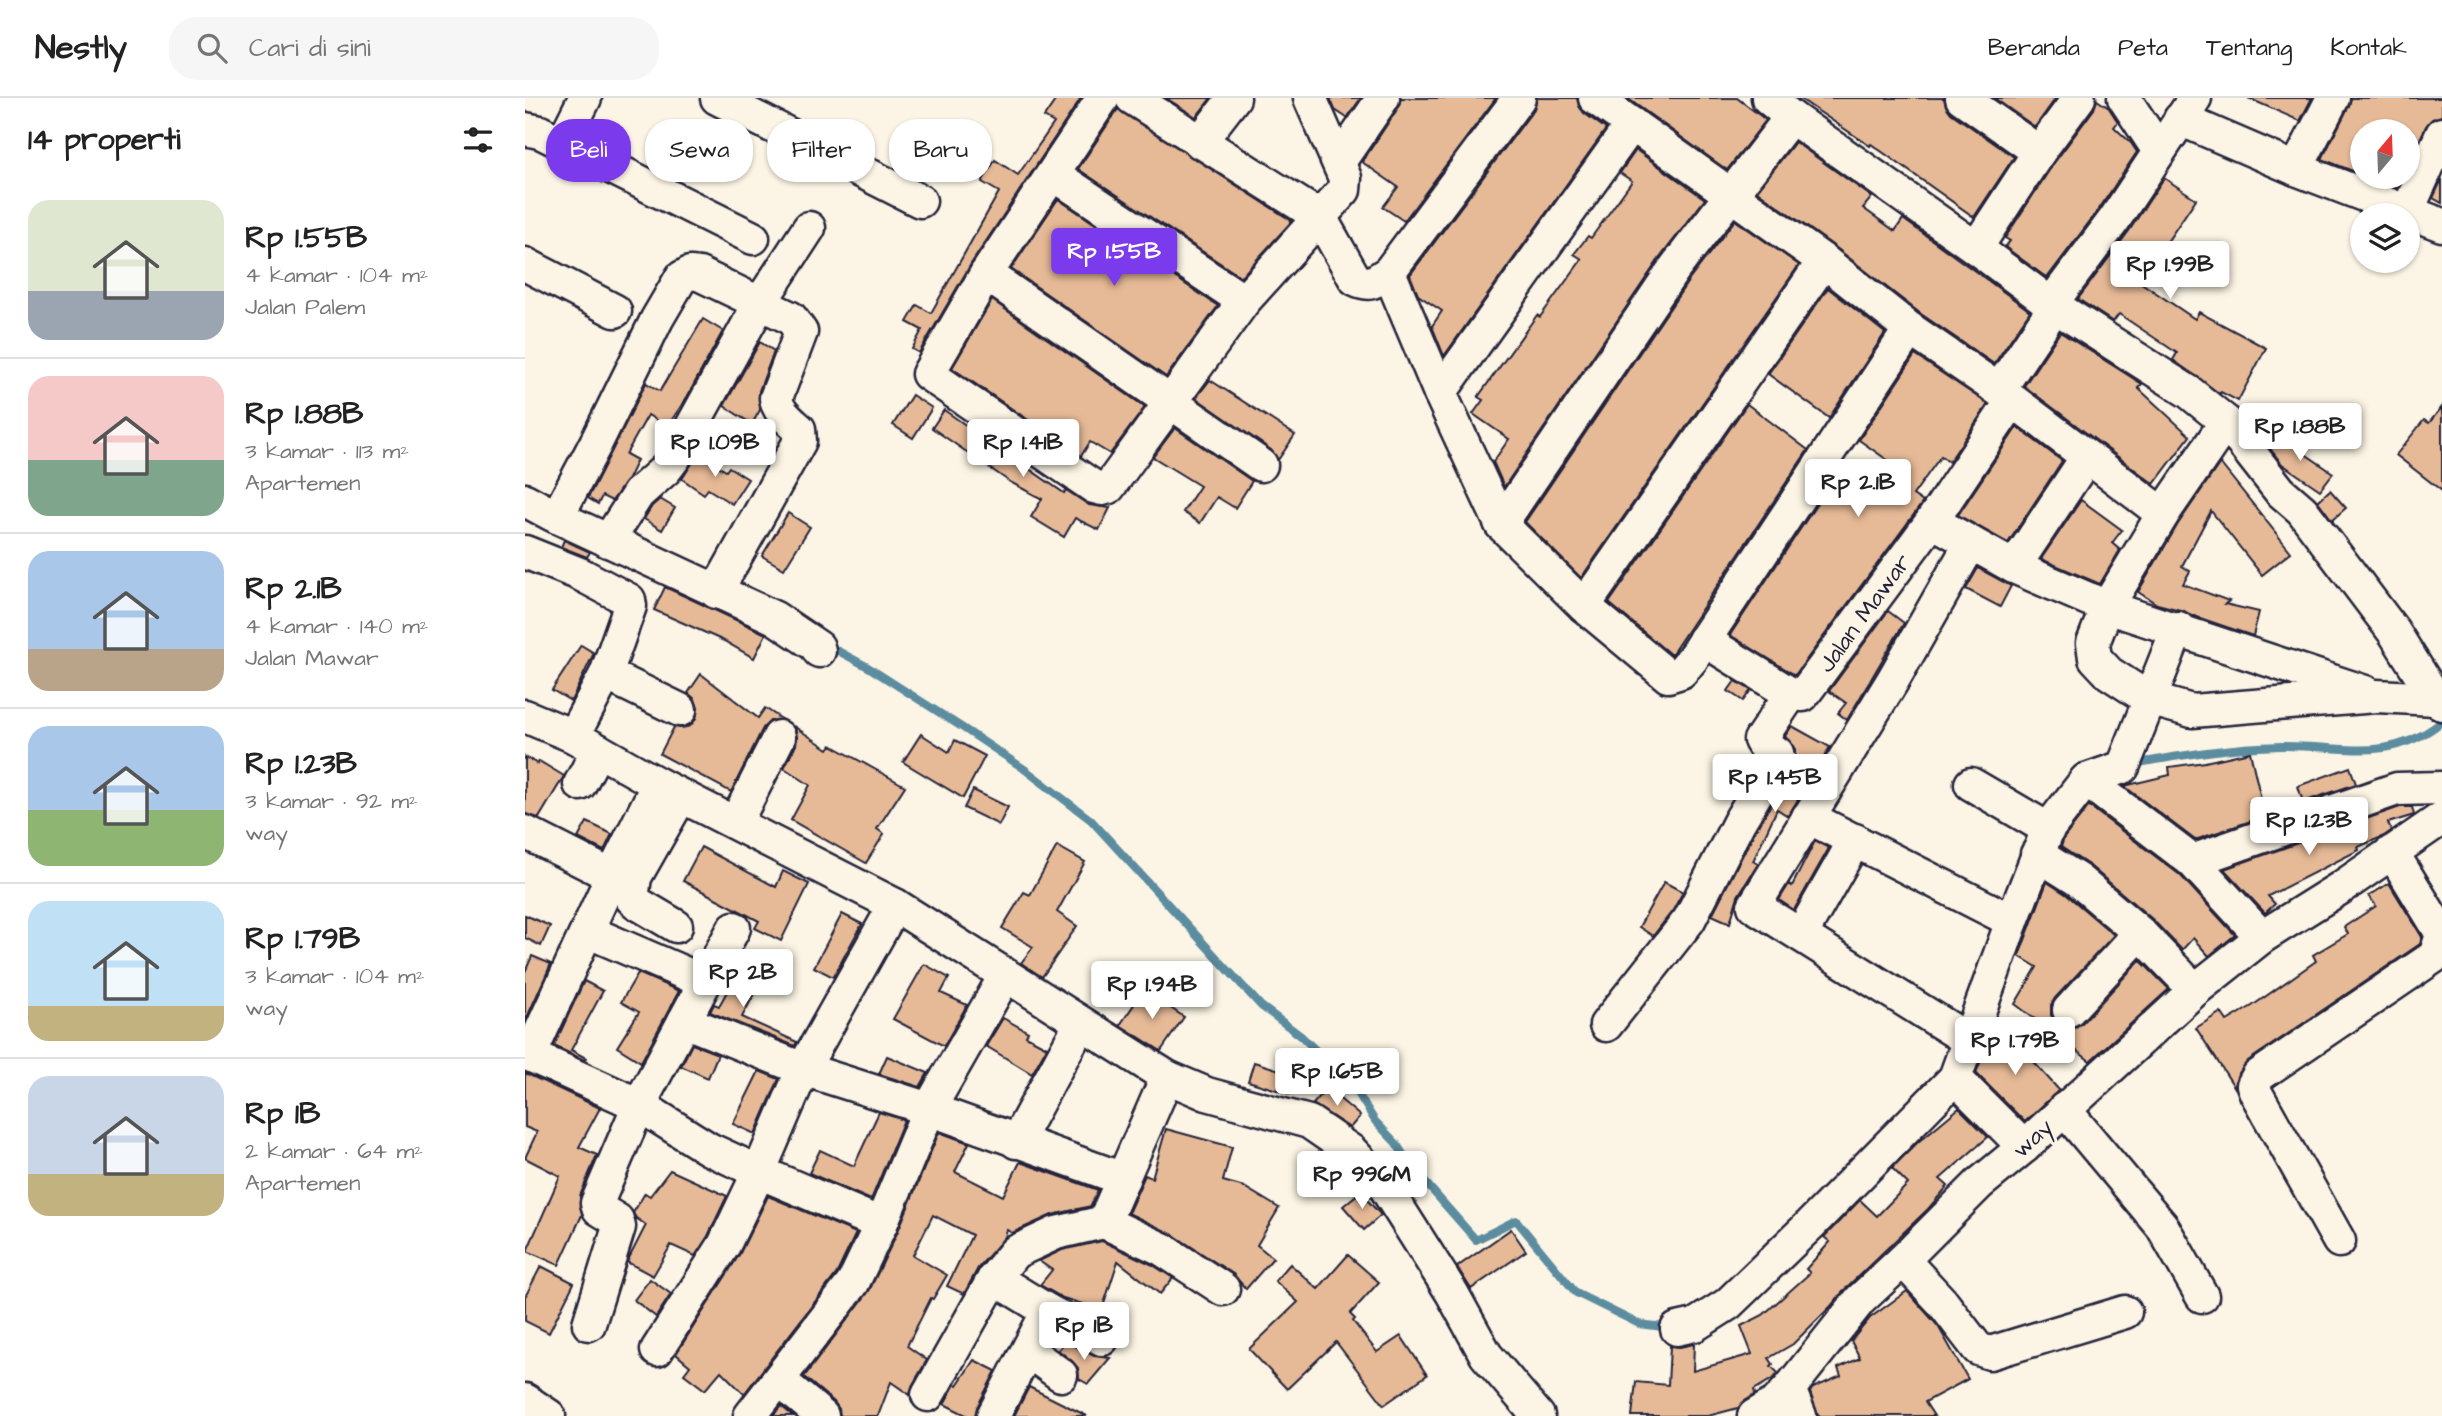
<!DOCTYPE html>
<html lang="id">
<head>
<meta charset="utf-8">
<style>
  body { margin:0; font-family:"Architects Daughter",sans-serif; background:#f6f6f6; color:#222; height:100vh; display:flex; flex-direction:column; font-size:26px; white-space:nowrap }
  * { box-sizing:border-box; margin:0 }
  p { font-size:23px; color:#767676 }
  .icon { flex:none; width:38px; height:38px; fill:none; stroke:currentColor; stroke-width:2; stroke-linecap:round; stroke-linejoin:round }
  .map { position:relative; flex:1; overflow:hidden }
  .side { display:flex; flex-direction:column; background:#fff; width:525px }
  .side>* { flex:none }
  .banner { position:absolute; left:21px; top:21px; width:665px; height:63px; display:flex; gap:14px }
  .needle { width:46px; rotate:19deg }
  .tools { position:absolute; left:1825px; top:21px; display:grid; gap:14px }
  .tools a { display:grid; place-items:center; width:70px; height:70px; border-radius:50%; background:#fff; box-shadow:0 2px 5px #0004; font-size:35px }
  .price { position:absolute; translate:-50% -60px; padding:0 16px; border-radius:7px; background:#fff; color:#222; font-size:23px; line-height:46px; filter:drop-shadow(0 2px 4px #0008) }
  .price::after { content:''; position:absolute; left:50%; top:42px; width:21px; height:16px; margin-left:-10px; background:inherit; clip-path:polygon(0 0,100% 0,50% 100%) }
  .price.current { background:#7c3aed; color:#fff }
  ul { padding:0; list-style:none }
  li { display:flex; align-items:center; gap:21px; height:175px; padding:0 28px }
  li+li { border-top:2px solid #e0e0e0 }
  li span { display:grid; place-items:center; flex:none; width:196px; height:140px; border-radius:21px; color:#555 }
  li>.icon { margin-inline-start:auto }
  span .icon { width:84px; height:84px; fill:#fffc; stroke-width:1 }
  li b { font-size:30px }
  h2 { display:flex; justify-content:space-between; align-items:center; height:84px; padding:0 28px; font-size:30px }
  .pill { padding:0 24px; border-radius:28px; background:#fff; box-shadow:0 2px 5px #0004; font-size:24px; line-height:63px }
  .pill.current { background:#7c3aed; color:#fff }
  header { display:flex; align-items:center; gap:42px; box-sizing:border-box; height:98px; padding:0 35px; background:#fff; border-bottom:2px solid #e0e0e0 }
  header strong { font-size:33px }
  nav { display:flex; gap:38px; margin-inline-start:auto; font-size:24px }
  .search { width:490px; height:63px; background:#f6f6f6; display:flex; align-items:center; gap:18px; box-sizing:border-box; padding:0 24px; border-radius:28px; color:#767676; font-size:26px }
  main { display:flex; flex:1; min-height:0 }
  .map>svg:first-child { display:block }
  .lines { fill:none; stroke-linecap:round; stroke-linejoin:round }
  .stream { stroke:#5c8c9f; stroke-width:8 }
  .building { fill:#e7ba97; stroke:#22223b; stroke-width:2 }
  .minor-casing { stroke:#22223b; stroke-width:37 }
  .minor { stroke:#fcf5e5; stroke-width:32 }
  .labels { text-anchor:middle; stroke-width:6; stroke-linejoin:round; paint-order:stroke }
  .street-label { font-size:24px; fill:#22223b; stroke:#fcf5e5 }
</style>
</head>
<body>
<header>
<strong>Nestly</strong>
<div class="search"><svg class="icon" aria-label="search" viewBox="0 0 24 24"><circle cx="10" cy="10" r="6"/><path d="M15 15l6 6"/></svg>Cari di sini</div>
<nav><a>Beranda</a><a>Peta</a><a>Tentang</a><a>Kontak</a></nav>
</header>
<main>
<section class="side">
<h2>14 properti<svg class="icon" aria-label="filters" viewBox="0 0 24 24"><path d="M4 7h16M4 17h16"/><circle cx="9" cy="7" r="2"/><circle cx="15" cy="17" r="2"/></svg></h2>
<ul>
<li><span style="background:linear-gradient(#dfe7d0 65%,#9aa5b1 0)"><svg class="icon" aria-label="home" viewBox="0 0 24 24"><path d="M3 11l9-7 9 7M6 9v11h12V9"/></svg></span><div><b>Rp 1.55B</b><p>4 kamar · 104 m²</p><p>Jalan Palem</p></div></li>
<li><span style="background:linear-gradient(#f6c9c9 60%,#7fa58c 0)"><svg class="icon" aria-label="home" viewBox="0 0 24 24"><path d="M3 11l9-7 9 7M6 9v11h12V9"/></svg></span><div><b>Rp 1.88B</b><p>3 kamar · 113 m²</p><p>Apartemen</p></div></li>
<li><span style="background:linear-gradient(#a9c7e8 70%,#b9a48a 0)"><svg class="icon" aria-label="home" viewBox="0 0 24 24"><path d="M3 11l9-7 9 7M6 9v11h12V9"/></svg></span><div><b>Rp 2.1B</b><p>4 kamar · 140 m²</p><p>Jalan Mawar</p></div></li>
<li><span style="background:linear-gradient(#a9c7e8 60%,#8fb573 0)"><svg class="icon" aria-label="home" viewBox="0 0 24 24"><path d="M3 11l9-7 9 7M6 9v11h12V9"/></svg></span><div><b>Rp 1.23B</b><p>3 kamar · 92 m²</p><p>way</p></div></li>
<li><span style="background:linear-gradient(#bfe0f5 75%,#c2b280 0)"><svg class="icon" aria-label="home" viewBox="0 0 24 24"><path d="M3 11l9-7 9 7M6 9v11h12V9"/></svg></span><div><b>Rp 1.79B</b><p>3 kamar · 104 m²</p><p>way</p></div></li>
<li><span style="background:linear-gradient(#c9d6e8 70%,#c2b280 0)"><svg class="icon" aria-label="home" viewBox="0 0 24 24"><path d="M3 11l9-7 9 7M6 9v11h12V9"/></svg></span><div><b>Rp 1B</b><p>2 kamar · 64 m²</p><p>Apartemen</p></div></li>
</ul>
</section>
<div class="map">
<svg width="1917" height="1318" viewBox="0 0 1917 1318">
  <rect width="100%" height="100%" fill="#fcf5e5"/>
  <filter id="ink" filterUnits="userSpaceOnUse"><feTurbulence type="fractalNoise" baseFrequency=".0143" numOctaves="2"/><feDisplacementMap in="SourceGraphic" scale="14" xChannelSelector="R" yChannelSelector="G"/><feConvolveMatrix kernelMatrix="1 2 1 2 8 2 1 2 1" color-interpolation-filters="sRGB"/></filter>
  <g filter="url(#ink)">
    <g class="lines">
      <g class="stream">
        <path d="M302 547 343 569 435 628 498 670 566 722 736 908 776 938 829 989 850 1023 871 1045 885 1067 951 1142 991 1122 1051 1195 1114 1226 1147 1230"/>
        <path d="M1608 666C1658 657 1706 649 1756 648 1817 647 1863 666 1915 625"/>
      </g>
    </g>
    <g class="building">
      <path d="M532 0H556L446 166 394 255 387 251 397 232 382 224 392 207 406 215 474 94 457 84 470 62 493 77 529 25 519 19Z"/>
      <path d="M641 0H686L671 19Z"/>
      <path d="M805 0H836L822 20 810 12Z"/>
      <path d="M876 0H971L879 123 858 109 873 89 837 64 873 10Z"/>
      <path d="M1012 0H1052L1054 8 1059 15 1081 31 919 258 907 228 917 213 893 197 885 177 1009 11Z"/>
      <path d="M1102 0H1212L1241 22 1202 72Z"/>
      <path d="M1274 0H1419L1421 8 1426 15 1489 59 1449 119 1346 46 1345 48Z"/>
      <path d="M1469 0H1531L1510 29Z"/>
      <path d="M1723 0H1787L1775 23Z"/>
      <path d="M1826 0H1917V18L1907 21 1901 28 1883 67V33H1838V77L1797 61 1824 8Z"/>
      <path d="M1572 2 1584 10 1593 24 1589 29 1606 45 1612 54 1574 111 1522 180 1480 149 1485 143 1480 140 1529 65 1569 11Z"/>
      <path d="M593 11 767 123 716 179 553 71Z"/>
      <path d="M1270 44 1347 99 1338 110 1370 133 1378 121 1505 213 1469 266 1396 216 1310 149 1232 93Z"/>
      <path d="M1111 52 1180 101 1134 161 979 389 968 364 984 341 948 316 958 302 953 299 1012 217 1015 219 1057 161 1049 156 1063 138 1066 140 1107 83 1095 75Z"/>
      <path d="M1843 79H1878L1873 90Z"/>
      <path d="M1639 80 1671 101 1615 184 1670 221 1674 214 1741 250 1713 303 1696 294 1695 296 1648 262 1652 255 1594 216 1588 224 1553 201 1604 133Z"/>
      <path d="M1917 81V105L1908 100Z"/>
      <path d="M533 101 693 208 641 279 486 171Z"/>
      <path d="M1210 122 1274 167 1056 480 1000 424 1164 182Z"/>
      <path d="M1303 190 1360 235 1304 320 1243 276Z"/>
      <path d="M467 202 620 309 585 356 565 344 556 358 427 270Z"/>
      <path d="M178 221 198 233 162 299 142 329 123 317 101 356 112 362 103 381 87 403 77 398 73 406 63 400 121 285 135 293Z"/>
      <path d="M1535 234 1617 286 1613 290 1665 338 1629 386 1499 288Z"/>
      <path d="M235 244 249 253 234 293 235 312 227 326 199 308Z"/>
      <path d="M1390 257 1463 306 1424 364 1416 358 1388 397 1398 404 1270 577 1205 537 1313 374 1354 405 1378 373 1334 342Z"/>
      <path d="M685 282 770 337 753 362 746 352 671 300Z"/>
      <path d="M387 297 407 310 388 340 368 327Z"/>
      <path d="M1222 306 1283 352 1146 557 1084 505Z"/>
      <path d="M1917 309V393L1871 357 1899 322 1904 325Z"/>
      <path d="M419 312 539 395 541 392 564 407 585 410 574 432 550 420 539 439 506 419 517 401 485 384 407 330Z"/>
      <path d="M1492 329 1537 363 1483 445 1433 417Z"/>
      <path d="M650 330 727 383 710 410 692 399 675 425 658 414 675 388 628 359Z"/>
      <path d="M1751 336 1808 375 1795 392 1757 366 1743 348Z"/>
      <path d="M173 356 201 373 204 369 223 381 207 406 183 391 179 396 157 381Z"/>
      <path d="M1695 365 1766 454 1737 477 1686 413 1657 468 1665 473 1658 486 1704 503 1700 506 1734 514 1728 538 1666 517 1659 513 1632 506 1613 494 1653 426Z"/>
      <path d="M1805 392 1821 410 1807 422 1793 403Z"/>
      <path d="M135 401 150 410 137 432 119 421 127 408Z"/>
      <path d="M1556 402 1597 432 1587 445 1595 452 1575 486 1516 461Z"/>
      <path d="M263 415 285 429 259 471 237 458Z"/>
      <path d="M39 442 65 454 62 459 36 449Z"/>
      <path d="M1453 470 1486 488 1475 509 1441 491Z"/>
      <path d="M140 489 241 536 229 560 199 543 129 512Z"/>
      <path d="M1363 513 1379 525 1322 622 1313 615 1321 605 1304 593Z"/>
      <path d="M56 547 69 555 46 603 27 592Z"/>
      <path d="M176 576 233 620 240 610 258 622 245 623 238 630 206 694 135 656 149 629 157 630 165 628 171 621 173 610 170 601 163 595Z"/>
      <path d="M1210 583 1226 592 1218 603 1203 593Z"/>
      <path d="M1267 628 1305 649 1263 718 1252 711 1228 763 1233 766 1213 798 1205 825 1187 817 1230 733 1269 668 1270 651 1260 638Z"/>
      <path d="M270 629 303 651 306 647 380 688 352 731 359 736 341 765 266 722 285 687 259 670 271 647 272 639Z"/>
      <path d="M396 636 424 654 430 642 460 658 438 700 378 664Z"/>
      <path d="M1725 654 1736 701 1724 704 1729 722 1670 742 1599 688 1645 677 1644 669 1680 664Z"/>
      <path d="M0 659 13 666 14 663 39 678 14 720 0 716Z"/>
      <path d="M1825 669 1831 686 1778 704 1773 688Z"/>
      <path d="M448 692 483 709 474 727 439 710Z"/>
      <path d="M1564 708 1655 777 1710 837 1684 858 1668 840 1657 852 1627 821 1565 768 1536 749 1539 740Z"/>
      <path d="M1875 709H1887L1889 717 1863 725 1866 733 1859 738 1833 749 1834 752 1743 798 1750 806 1740 815 1699 771Z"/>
      <path d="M62 724 87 736 79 753 53 740Z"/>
      <path d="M1290 743 1304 750 1269 812 1254 802 1264 786 1267 788Z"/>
      <path d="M532 748 560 764 532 814 552 828 517 879 496 865 508 849 477 830 499 794 505 797Z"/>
      <path d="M176 749 251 789 258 773 284 786 256 843 230 830 234 823 158 783Z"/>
      <path d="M1139 784 1158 794 1148 812 1128 838 1114 829Z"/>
      <path d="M1522 784 1542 797 1589 837 1530 900 1526 907V917L1532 926 1539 930H1549L1557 925 1615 862 1644 891 1565 963 1490 906 1512 869 1494 858Z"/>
      <path d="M1864 785 1897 839 1895 846 1723 963 1712 978 1710 990 1671 930 1696 914 1702 923 1727 908 1791 863 1788 857 1823 836 1819 829 1851 808 1844 798Z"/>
      <path d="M317 816 337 826 308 879 289 869Z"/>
      <path d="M0 817 25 828 16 848 0 840Z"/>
      <path d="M7 858 26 866 0 924V874Z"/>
      <path d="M399 866 424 880 416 895 442 907 419 948 368 921Z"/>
      <path d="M113 875 154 893 116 964 92 949 114 914 96 904Z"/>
      <path d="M210 879 232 891 217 919 272 944 270 948 185 914 189 906 194 908Z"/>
      <path d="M59 883 78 893 46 952 61 960 59 962 29 948Z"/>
      <path d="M619 892 659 919 636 953 595 927Z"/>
      <path d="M478 920 503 934 501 938 522 949 507 976 461 948Z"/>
      <path d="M1477 929 1534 992 1500 1024 1451 975 1457 960Z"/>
      <path d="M167 946 193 956 183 980 156 968Z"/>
      <path d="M362 958 403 975 395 989 354 976Z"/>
      <path d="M729 964 771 977 765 996 723 983Z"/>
      <path d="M234 973 254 981 230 1036 208 1026Z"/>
      <path d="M0 975 75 1010 54 1049 72 1057 55 1098 57 1117 34 1167 2 1153 35 1078 0 1060 12 1034 0 1029Z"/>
      <path d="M802 990 835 1018 825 1030 788 1006Z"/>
      <path d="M1434 1010 1463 1039 1415 1081 1423 1088 1403 1111 1322 1189 1306 1208 1268 1246 1244 1260 1248 1266 1246 1268 1253 1275 1249 1280 1229 1292 1230 1296 1213 1310 1183 1318H1107L1111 1284 1143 1287 1145 1248 1155 1249 1169 1246 1168 1273 1227 1256 1216 1228 1238 1217 1285 1175 1281 1171 1305 1144 1299 1139 1335 1102 1352 1118 1383 1086 1367 1070 1393 1044Z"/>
      <path d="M354 1014 379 1022 346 1102 284 1075 295 1052 329 1068Z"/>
      <path d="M641 1031 707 1049 698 1083 719 1089 754 1110 732 1147 748 1160 721 1191 708 1176 647 1136 603 1115 620 1077 627 1080Z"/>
      <path d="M414 1034 444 1045 430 1074 478 1098 495 1064 573 1092 566 1108 527 1117 487 1135 482 1132 480 1139 453 1170 439 1196 422 1188 447 1137 408 1117 388 1157 422 1177 408 1201 406 1200 382 1248 402 1262 387 1288 385 1297 366 1284 353 1318H315L314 1311 309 1304 279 1279 344 1193 373 1133Z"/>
      <path d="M145 1072 202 1098 183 1138 170 1158 146 1147 128 1178 102 1164 121 1127 111 1120 108 1115 120 1095 125 1098Z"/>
      <path d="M835 1094 856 1117 839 1132 818 1108Z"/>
      <path d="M243 1098 331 1135 312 1175 219 1296 196 1273 180 1292 159 1276 165 1268 151 1256 214 1157Z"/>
      <path d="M986 1131 1001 1153 946 1191 932 1169Z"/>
      <path d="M577 1143 628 1167 648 1180 635 1196 593 1163 577 1212 538 1200 515 1187 527 1172 514 1163 537 1152Z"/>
      <path d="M823 1157 854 1184 825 1216 830 1221 828 1223 852 1254 876 1238 902 1277 859 1307 811 1244 762 1291 724 1251 773 1204 750 1183 765 1166 793 1191Z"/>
      <path d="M16 1168 49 1185 24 1235 0 1223V1199Z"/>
      <path d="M125 1181 146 1196 131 1219 109 1202Z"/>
      <path d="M1382 1193 1413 1228 1443 1281 1400 1304 1409 1318H1293L1285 1294 1288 1290 1316 1278 1313 1270 1335 1260 1326 1243 1345 1220Z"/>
      <path d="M541 1243 569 1258 585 1260 563 1286 554 1281 553 1270 547 1263 533 1252Z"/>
      <path d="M449 1262 471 1273 452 1309 450 1318H443L419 1306 430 1286 432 1287Z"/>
      <path d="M504 1289 562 1318H489Z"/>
      <path d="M256 1308 268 1318H248Z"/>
    </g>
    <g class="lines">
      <defs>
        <g id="minor">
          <path d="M192 0 395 103"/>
          <path d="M578 0 461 176 403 276 569 389 577 391 584 389 719 203 819 92 820 80 785 0"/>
          <path d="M607 0 795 119 830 181C846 189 850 183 864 174L994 0"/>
          <path d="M1070 0 1299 163 1385 231 1474 292 1638 416"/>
          <path d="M1243 0 1266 19 1451 150 1526 206 1664 294 1701 324 1755 393 1777 412 1869 534 1911 601 1917 606"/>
          <path d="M1437 0 1514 54"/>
          <path d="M1599 0 1634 53"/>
          <path d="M1266 19 1149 171 976 426 1059 508 1143 578 1156 574 1167 561 1385 231"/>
          <path d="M1655 21 1771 71 1917 127"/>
          <path d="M0 31 15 34 228 140"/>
          <path d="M675 44 709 0"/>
          <path d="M37 46 60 0"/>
          <path d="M814 64 858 0"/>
          <path d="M1771 71 1808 0"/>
          <path d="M528 76 719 203"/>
          <path d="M1882 114 1917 36"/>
          <path d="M1451 150 1514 54 1554 0"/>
          <path d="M0 166 90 213"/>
          <path d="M864 174 915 295"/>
          <path d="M461 176 736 367"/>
          <path d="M1526 206 1589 122 1670 0"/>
          <path d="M1474 292 1530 208"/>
          <path d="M1701 324 1638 416 1582 509 1568 545 1570 560 1584 575 1624 601 1667 613 1851 598 1911 601"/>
          <path d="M0 402 26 416 250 520 293 549 294 553"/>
          <path d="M32 419 71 345 132 221 156 180 165 175 174 176 266 220 276 234 251 300C253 314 264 322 274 331L275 343 191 494"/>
          <path d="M1407 423 1489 469 1582 509 1840 594"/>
          <path d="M976 426 915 295 1107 26"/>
          <path d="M83 443 113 396 141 371 150 359 235 205 284 130"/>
          <path d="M0 454 55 476 104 502 105 508 81 576 48 638"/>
          <path d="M1489 469 1562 359"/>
          <path d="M1059 508 1299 163"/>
          <path d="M1179 542 1266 596 1278 597 1407 423 1487 303"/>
          <path d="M81 576 155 612"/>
          <path d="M0 618 48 638 133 686 370 807 642 979 682 996 784 1024 826 1053 860 1089 927 1195 961 1257 1013 1318"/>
          <path d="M1561 682 1667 763 1737 839"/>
          <path d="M55 686 73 652"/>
          <path d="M1446 686 1523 731"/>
          <path d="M1283 719 1487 823"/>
          <path d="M211 724 254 639"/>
          <path d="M0 734 87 778"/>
          <path d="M1867 754 1917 836"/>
          <path d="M1512 756 1553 782 1615 835 1670 892"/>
          <path d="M1667 763 1872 691 1917 690"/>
          <path d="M151 828 112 805 107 801 110 779 156 698"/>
          <path d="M62 833 180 884"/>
          <path d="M1276 837 1330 742"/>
          <path d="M1544 912 1615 835"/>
          <path d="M159 923 278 971 404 1011 598 1081"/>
          <path d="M1081 927 1164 822 1214 724 1253 659 1252 655 1238 647 1235 642 1266 596"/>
          <path d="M1445 943 1229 808 1368 582 1446 445"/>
          <path d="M0 955 114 1007 184 1051 234 1074 278 971 370 807"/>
          <path d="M5 957 87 778 133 686"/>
          <path d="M1430 980 1499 1049"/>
          <path d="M1539 1011 1637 1128 1677 1198"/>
          <path d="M491 1044 556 925"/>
          <path d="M579 1124 637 1151 698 1191"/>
          <path d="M356 1126 404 1011 480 878"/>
          <path d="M1814 1143 1731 995 1728 987 1733 978 1910 858 1917 837"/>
          <path d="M1378 1162 1417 1204 1453 1251 1465 1255 1600 1214"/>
          <path d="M469 1180 523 1213 577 1241"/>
          <path d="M64 1226 94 1129 92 1122 74 1111 72 1105 114 1007 209 830"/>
          <path d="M1152 1231 1170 1227 1203 1206 1286 1126 1430 980 1487 823 1523 731 1561 682 1598 669 1653 530"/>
          <path d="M132 1252 199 1147 234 1074 356 1126 328 1185 225 1318"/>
          <path d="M503 1253 536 1277"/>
          <path d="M254 1282 297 1318"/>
          <path d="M1264 1291 1275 1318"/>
          <path d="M403 1297 469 1180 490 1154 531 1135 579 1124 642 979"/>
          <path d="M0 1302 24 1318"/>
          <path d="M468 1318 523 1213"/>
          <path d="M1229 1318 1251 1305 1264 1291 1335 1202 1378 1162 1454 1086 1499 1049 1670 892 1737 839 1817 789 1917 720"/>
        </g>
      </defs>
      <use href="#minor" class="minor-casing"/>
      <use href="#minor" class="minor"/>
    </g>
  </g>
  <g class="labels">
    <g class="street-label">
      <text transform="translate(1339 515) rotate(-54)" y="8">Jalan Mawar</text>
      <text transform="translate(1507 1040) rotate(-42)" y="8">way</text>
    </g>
  </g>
</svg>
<div class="tools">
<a><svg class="needle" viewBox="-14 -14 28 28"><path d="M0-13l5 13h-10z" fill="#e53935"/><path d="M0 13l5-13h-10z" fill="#767676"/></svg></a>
<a><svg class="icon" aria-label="layers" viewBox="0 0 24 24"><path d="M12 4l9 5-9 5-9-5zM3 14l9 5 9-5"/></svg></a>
</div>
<b class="price current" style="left:589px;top:190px">Rp 1.55B</b>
<b class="price" style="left:1645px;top:203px">Rp 1.99B</b>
<b class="price" style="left:1775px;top:365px">Rp 1.88B</b>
<b class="price" style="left:190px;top:381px">Rp 1.09B</b>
<b class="price" style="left:498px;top:381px">Rp 1.41B</b>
<b class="price" style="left:1333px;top:421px">Rp 2.1B</b>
<b class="price" style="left:1250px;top:716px">Rp 1.45B</b>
<b class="price" style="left:1784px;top:759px">Rp 1.23B</b>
<b class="price" style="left:218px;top:911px">Rp 2B</b>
<b class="price" style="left:627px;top:923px">Rp 1.94B</b>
<b class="price" style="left:1490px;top:979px">Rp 1.79B</b>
<b class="price" style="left:812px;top:1010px">Rp 1.65B</b>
<b class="price" style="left:837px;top:1113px">Rp 996M</b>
<b class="price" style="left:559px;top:1264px">Rp 1B</b>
<div class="banner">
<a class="pill current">Beli</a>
<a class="pill">Sewa</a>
<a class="pill">Filter</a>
<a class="pill">Baru</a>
</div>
</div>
</main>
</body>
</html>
